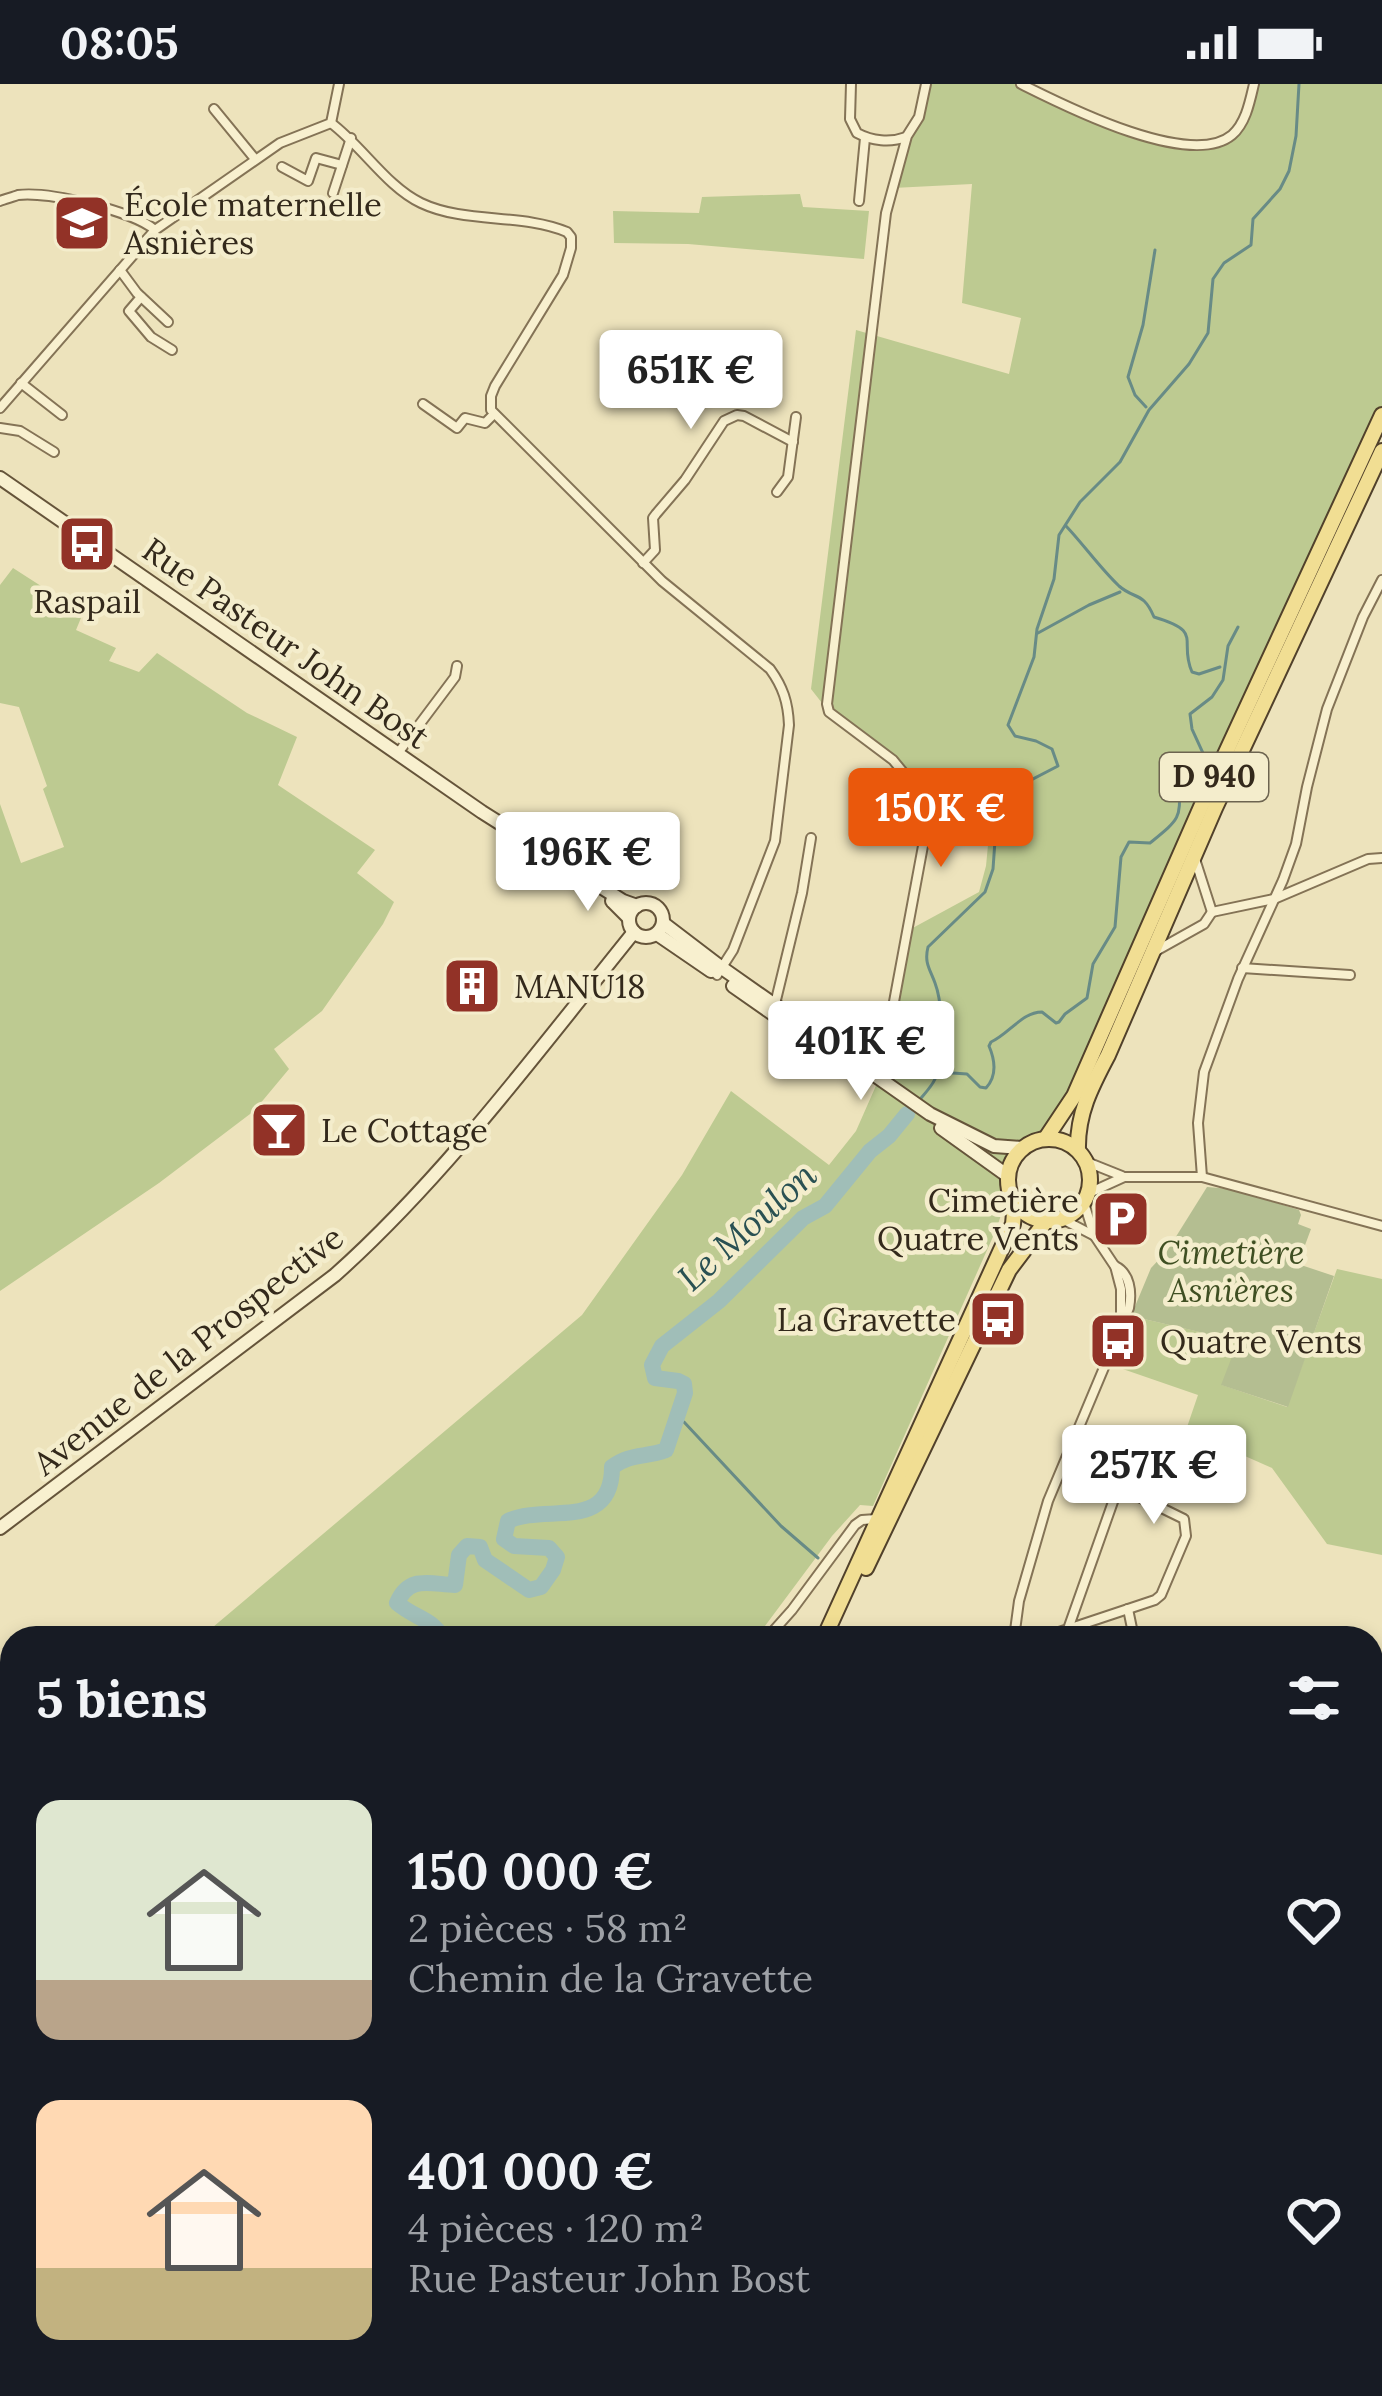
<!DOCTYPE html>
<html lang="fr">
<head>
<meta charset="utf-8">
<style>
  body { margin:0; font-family:Lora,serif; background:#242831; color:#f1f3f6; height:100vh; display:flex; flex-direction:column; font-size:45px; white-space:nowrap }
  * { box-sizing:border-box; margin:0 }
  p { font-size:39px; color:#9ea1a6 }
  .icon { flex:none; width:66px; height:66px; fill:none; stroke:currentColor; stroke-width:2; stroke-linecap:round; stroke-linejoin:round }
  .map { position:relative; flex:1; overflow:hidden }
  .panel { position:absolute; left:0px; top:1542px; width:1383px; height:771px; display:flex; flex-direction:column; background:#171b24; border-radius:36px 36px 0 0; box-shadow:0 6px 18px #0003 }
  .panel>* { flex:none }
  .price { position:absolute; translate:-50% -102px; padding:0 27px; border-radius:12px; background:#fff; color:#222; font-size:39px; line-height:78px; filter:drop-shadow(0 3px 6px #0008) }
  .price::after { content:''; position:absolute; left:50%; top:72px; width:36px; height:27px; margin-left:-18px; background:inherit; clip-path:polygon(0 0,100% 0,50% 100%) }
  .price.on { background:#ea580c; color:#fff }
  ul { padding:0; list-style:none }
  li { display:flex; align-items:center; gap:36px; height:300px; padding:0 36px }
  li span { display:grid; place-items:center; flex:none; width:336px; height:240px; border-radius:24px; color:#555 }
  li>.icon { margin-inline-start:auto }
  span .icon { width:144px; height:144px; fill:#fffc; stroke-width:1 }
  li b { font-size:51px }
  h2 { display:flex; justify-content:space-between; align-items:center; height:144px; padding:0 36px; font-size:51px }
  .status { display:flex; justify-content:space-between; align-items:center; height:84px; padding:0 60px; background:#171b24; direction:ltr }
  .status svg { height:33px; fill:currentColor }
  .map>svg:first-child { display:block }
  .green { fill:#bdca91 }
  .cemetery { fill:#b4be91 }
  .lines { fill:none; stroke-linecap:round; stroke-linejoin:round }
  .stream { stroke:#688b86; stroke-width:3 }
  .river { stroke:#a0beb8; stroke-width:16 }
  .minor-casing { stroke:#847356; stroke-width:12 }
  .secondary-casing { stroke:#65543a; stroke-width:16 }
  .primary-casing { stroke:#51412b; stroke-width:18 }
  .minor { stroke:#f8f0cf; stroke-width:8 }
  .secondary { stroke:#f8f0cf; stroke-width:12 }
  .primary { stroke:#f1de93; stroke-width:14 }
  .labels { text-anchor:middle; stroke-width:9; stroke-linejoin:round; paint-order:stroke }
  .shield { fill:#f4edcc; stroke:#6d6450; stroke-width:3 }
  .shield-label { font-size:30px; font-weight:bold; fill:#33291b }
  .poi-label { font-size:33px; fill:#33291b; stroke:#f4edcc; text-anchor:start }
  .street-label { font-size:33px; fill:#33291b; stroke:#f4edcc }
  .park-label { font-size:33px; font-style:italic; fill:#3f4f22; stroke:#f4edcc }
  .water-label { font-size:36px; font-style:italic; fill:#2a5153; stroke:#f4edcc }
</style>
</head>
<body>
<div class="status"><b>08:05</b><svg viewBox="0 0 49 12"><path d="M0 12V9h3v3zM5 12V6h3v6zM10 12V3h3v9zM15 12V0h3v12zM26 1h20v11H26zM47 4h2v5h-2z"/></svg></div>
<div class="map">
<svg width="1382" height="2312" viewBox="0 0 1382 2312">
  <rect width="100%" height="100%" fill="#ede3bc"/>
  <g class="green">
    <path d="M926 0H1021L1134 49 1200 61 1237 46 1254 0H1382V331L1074 1012 1046 1054 1030 1057 1010 1082 1009 1103 1001 1109 1005 1119 996 1146 873 1422 860 1421 832 1452 756 1554H200L582 1231 682 1091 731 1007 829 1081 856 1047 882 988 909 846 979 808 986 782 989 751 976 739 933 721 934 705 916 704 893 676 829 628 811 605 856 246 1009 290 1021 234 962 219 972 100 893 104 907 52 914 44Z"/>
    <path d="M800 110 803 123 869 127 864 175 688 160 614 159 613 127 699 129 702 113Z"/>
    <path d="M13 484 83 529 76 546 116 564 109 577 139 588 157 569 247 629 297 653 278 701 375 766 357 789 394 818 383 840 322 927 274 965 289 985 254 1027 159 1099 0 1207V720L21 779 64 763 43 705 47 702 19 623 0 619V501Z"/>
    <path d="M1337 1185 1382 1195V1471L1327 1460 1272 1384 1186 1346 1198 1311 1114 1282 1131 1232 1239 1257 1222 1301 1287 1323Z"/>
    <path d="M12 1708V1928L0 1948V1717Z"/>
  </g>
  <path class="cemetery" d="M1207 1103 1231 1105 1299 1126 1301 1131 1298 1140 1311 1145 1298 1180 1334 1192 1288 1323 1221 1301 1238 1257 1131 1232 1151 1184 1167 1167Z"/>
  <g class="lines">
    <g class="stream">
      <path d="M1146 323 1135 311 1128 293 1143 241 1155 166"/>
      <path d="M1066 442C1084 461 1100 484 1119 502 1135 516 1143 507 1154 533 1205 548 1178 556 1192 588L1199 590 1220 583"/>
      <path d="M1038 549 1089 521 1120 508"/>
      <path d="M938 988 967 990 980 1003 986 1004C997 992 995 976 989 962L991 958C1009 950 1022 928 1042 928L1056 939 1059 938 1065 930 1087 914 1093 880 1115 843 1121 773 1129 758 1150 759C1183 732 1180 735 1179 694L1186 686 1199 680 1203 669 1192 645 1190 630 1212 613 1223 596 1228 562 1238 543"/>
      <path d="M917 1019C923 1011 931 1004 935 995 945 976 943 920 935 899 930 885 924 879 928 863L985 808 993 785 997 728 1006 709 1058 682 1052 665 1036 657 1015 652 1008 641 1034 573 1037 545 1054 495 1059 451 1080 418 1120 378 1149 326 1189 280 1208 249 1213 195 1224 179 1251 161 1253 135 1280 105 1289 87 1296 52 1299 0"/>
      <path d="M678 1335 684 1338 781 1442 818 1474"/>
    </g>
    <g class="river">
      <path d="M443 1554C430 1533 416 1535 397 1519 409 1491 429 1500 455 1501L459 1471 467 1462 480 1463 485 1476 529 1506 541 1503 553 1486 557 1473 549 1464 514 1462 504 1455 508 1437C545 1419 612 1449 612 1383 631 1369 644 1374 666 1366L685 1309 684 1300 678 1297 655 1294 652 1281 662 1262 719 1217 803 1134 825 1122 870 1067 889 1052 907 1030"/>
      <path d="M0 1878 12 1872"/>
    </g>
    <defs>
      <g id="minor">
        <path d="M851 0 850 35 857 49C872 57 890 59 906 53"/>
        <path d="M1021 0C1063 21 1190 86 1232 51 1246 39 1250 17 1254 0"/>
        <path d="M214 25 255 75"/>
        <path d="M331 39C362 62 387 103 421 119 465 140 522 129 567 148L571 153V164L563 191 495 302 491 312V326L662 497 770 585C783 603 788 618 789 641L775 757 733 866 717 891"/>
        <path d="M282 83 308 97 316 74 342 81"/>
        <path d="M333 109 351 54"/>
        <path d="M0 117C2 116 16 112 18 111 49 107 133 127 155 146"/>
        <path d="M859 117 865 54"/>
        <path d="M120 186 137 209 168 238"/>
        <path d="M141 213 129 227 151 253 172 266"/>
        <path d="M21 299 62 331"/>
        <path d="M423 320 457 344 465 334 485 339 494 330"/>
        <path d="M0 324 155 146 280 59 331 39 339 0"/>
        <path d="M0 344 20 347 54 368"/>
        <path d="M777 408 788 393 796 333"/>
        <path d="M643 479 655 466 653 434 656 430 685 396 724 337 737 331 744 332 793 358"/>
        <path d="M398 669 455 593 457 582"/>
        <path d="M916 704H934L935 711 928 733"/>
        <path d="M1195 775 1212 828"/>
        <path d="M1212 828 1274 815 1368 775 1382 774"/>
        <path d="M1154 868 1204 840 1212 828"/>
        <path d="M1242 884 1350 891"/>
        <path d="M775 920 802 809 811 754"/>
        <path d="M880 993 928 735 916 704 893 676 829 628 827 620 886 129 907 52 919 33 926 0"/>
        <path d="M1087 1078 1122 1092"/>
        <path d="M1202 1093 1198 1039 1204 988 1238 895 1283 796 1296 760 1307 703 1327 625 1363 533 1382 496"/>
        <path d="M1089 1109 1124 1093H1202L1382 1142"/>
        <path d="M1084 1119 1094 1151 1114 1181"/>
        <path d="M1062 1135 1093 1151"/>
        <path d="M1115 1182 1121 1205V1237"/>
        <path d="M1128 1525 1134 1554"/>
        <path d="M767 1554 792 1526 855 1441 862 1436 876 1435"/>
        <path d="M1014 1554 1019 1517 1048 1417 1129 1224C1132 1208 1130 1189 1115 1182"/>
        <path d="M1041 1554 1155 1516 1161 1511 1186 1452 1184 1435 1133 1410C1125 1408 1120 1408 1114 1415L1068 1545"/>
        <path d="M1371 2036 1382 2031"/>
        <path d="M1371 2108 1382 2115"/>
        <path d="M1371 2176 1382 2162"/>
        <path d="M0 2225 12 2232"/>
        <path d="M158 2301 165 2312"/>
        <path d="M235 2301 242 2312"/>
        <path d="M541 2301 565 2312"/>
        <path d="M773 2301 797 2312"/>
        <path d="M1004 2301 1017 2312"/>
        <path d="M1128 2301 1142 2312"/>
        <path d="M64 2312 76 2301"/>
        <path d="M345 2312 351 2301"/>
        <path d="M412 2312 417 2301"/>
        <path d="M687 2312 693 2301"/>
        <path d="M821 2312 845 2301"/>
        <path d="M1269 2312 1277 2301"/>
      </g>
      <g id="secondary">
        <path d="M0 394 482 728 623 817 637 822"/>
        <path d="M612 817 629 834"/>
        <circle cx="646" cy="836" r="17"/>
        <path d="M663 839 722 884 930 1030 994 1062 1022 1064"/>
        <path d="M657 850 711 887"/>
        <path d="M733 902 790 942"/>
        <path d="M941 1044 1008 1092"/>
        <path d="M0 1444 335 1191C445 1093 541 963 634 848"/>
      </g>
      <g id="primary">
        <path d="M1046 1054 1074 1012 1204 716 1382 331"/>
        <circle cx="1049" cy="1096" r="41"/>
        <path d="M1078 1066C1077 1030 1091 1003 1108 971L1215 724 1382 367"/>
        <path d="M866 1484 1009 1186 1046 1137"/>
        <path d="M824 1554 1000 1168 1013 1140 1015 1119"/>
        <path d="M471 2312 476 2301"/>
      </g>
    </defs>
    <use href="#minor" class="minor-casing"/>
    <use href="#secondary" class="secondary-casing"/>
    <use href="#primary" class="primary-casing"/>
    <use href="#minor" class="minor"/>
    <use href="#secondary" class="secondary"/>
    <use href="#primary" class="primary"/>
  </g>
  <defs>
    <symbol id="school-square" viewBox="-11 -11 22 22"><rect x="-9" y="-9" width="18" height="18" rx="4" fill="#923227" stroke="#f4edcc"/><path d="M0-5L7-2L0 1L-7-2ZM-4 1L0 2.5L4 1V4Q0 6-4 4Z" fill="#fff"/></symbol>
    <symbol id="bus-square" viewBox="-11 -11 22 22"><rect x="-9" y="-9" width="18" height="18" rx="4" fill="#923227" stroke="#f4edcc"/><path d="M-5-6H5V4H4V6H2V4H-2V6H-4V4H-5ZM-3.5-4V0h7V-4ZM-3.5 1.2v1.5H-2V1.2ZM2 1.2v1.5H3.5V1.2Z" fill="#fff"/></symbol>
    <symbol id="building-square" viewBox="-11 -11 22 22"><rect x="-9" y="-9" width="18" height="18" rx="4" fill="#923227" stroke="#f4edcc"/><path d="M-4-6H4V6H1V3H-1V6H-4ZM-2.5-4.3h1.7v1.8h-1.7ZM.8-4.3h1.7v1.8H.8ZM-2.5-1h1.7V.8h-1.7ZM.8-1h1.7V.8H.8Z" fill="#fff"/></symbol>
    <symbol id="bar-square" viewBox="-11 -11 22 22"><rect x="-9" y="-9" width="18" height="18" rx="4" fill="#923227" stroke="#f4edcc"/><path d="M-6-5H6L.8 .8V4.5H3.5V6h-7V4.5H-.8V.8Z" fill="#fff"/></symbol>
    <symbol id="parking-square" viewBox="-11 -11 22 22"><rect x="-9" y="-9" width="18" height="18" rx="4" fill="#923227" stroke="#f4edcc"/><path d="M-3.5-5.5H1a3.5 3.5 0 0 1 0 7H-1V5.5H-3.5ZM-1-3.4V-.6H.8a1.4 1.4 0 0 0 0-2.8Z" fill="#fff"/></symbol>
  </defs>
  <g fill-rule="evenodd">
    <use href="#school-square" x="49" y="106" width="66" height="66"/>
    <use href="#bus-square" x="54" y="427" width="66" height="66"/>
    <use href="#building-square" x="439" y="869" width="66" height="66"/>
    <use href="#bar-square" x="246" y="1013" width="66" height="66"/>
    <use href="#parking-square" x="1088" y="1102" width="66" height="66"/>
    <use href="#bus-square" x="965" y="1202" width="66" height="66"/>
    <use href="#bus-square" x="1085" y="1224" width="66" height="66"/>
  </g>
  <g class="labels">
    <rect class="shield" x="1160" y="669" width="108" height="48" rx="9"/>
    <g class="shield-label">
      <text x="1214" y="703">D 940</text>
    </g>
    <g class="poi-label">
      <text x="124" y="132">École maternelle<tspan x="124" dy="38">Asnières</tspan></text>
      <text x="87" y="529" text-anchor="middle">Raspail</text>
      <text x="514" y="914">MANU18</text>
      <text x="321" y="1058">Le Cottage</text>
      <text x="1079" y="1128" text-anchor="end">Cimetière<tspan x="1079" dy="38">Quatre Vents</tspan></text>
      <text x="956" y="1247" text-anchor="end">La Gravette</text>
      <text x="1160" y="1269">Quatre Vents</text>
    </g>
    <g class="street-label">
      <text transform="translate(286 559) rotate(35)" y="12">Rue Pasteur John Bost</text>
      <text transform="translate(188 1266) rotate(-38)" y="12">Avenue de la Prospective</text>
    </g>
    <g class="park-label">
      <text x="1231" y="1180">Cimetière<tspan x="1231" dy="38">Asnières</tspan></text>
    </g>
    <g class="water-label">
      <text transform="translate(747 1142) rotate(-42)" y="13">Le Moulon</text>
    </g>
  </g>
</svg>
<b class="price" style="left:691px;top:348px">651K €</b>
<b class="price on" style="left:941px;top:786px">150K €</b>
<b class="price" style="left:588px;top:830px">196K €</b>
<b class="price" style="left:861px;top:1019px">401K €</b>
<b class="price" style="left:1154px;top:1443px">257K €</b>
<section class="panel">
<h2>5 biens<svg class="icon" aria-label="filters" viewBox="0 0 24 24"><path d="M4 7h16M4 17h16"/><circle cx="9" cy="7" r="2"/><circle cx="15" cy="17" r="2"/></svg></h2>
<ul>
<li><span style="background:linear-gradient(#dfe7d0 75%,#b9a48a 0)"><svg class="icon" aria-label="home" viewBox="0 0 24 24"><path d="M3 11l9-7 9 7M6 9v11h12V9"/></svg></span><div><b>150 000 €</b><p>2 pièces · 58 m²</p><p>Chemin de la Gravette</p></div><svg class="icon" aria-label="heart" viewBox="0 0 24 24"><path d="M12 20l-8-8c-3-5 5-10 8-4 3-6 11-1 8 4z"/></svg></li>
<li><span style="background:linear-gradient(#ffd9b3 70%,#c2b280 0)"><svg class="icon" aria-label="home" viewBox="0 0 24 24"><path d="M3 11l9-7 9 7M6 9v11h12V9"/></svg></span><div><b>401 000 €</b><p>4 pièces · 120 m²</p><p>Rue Pasteur John Bost</p></div><svg class="icon" aria-label="heart" viewBox="0 0 24 24"><path d="M12 20l-8-8c-3-5 5-10 8-4 3-6 11-1 8 4z"/></svg></li>
</ul>
</section>
</div>
</body>
</html>
